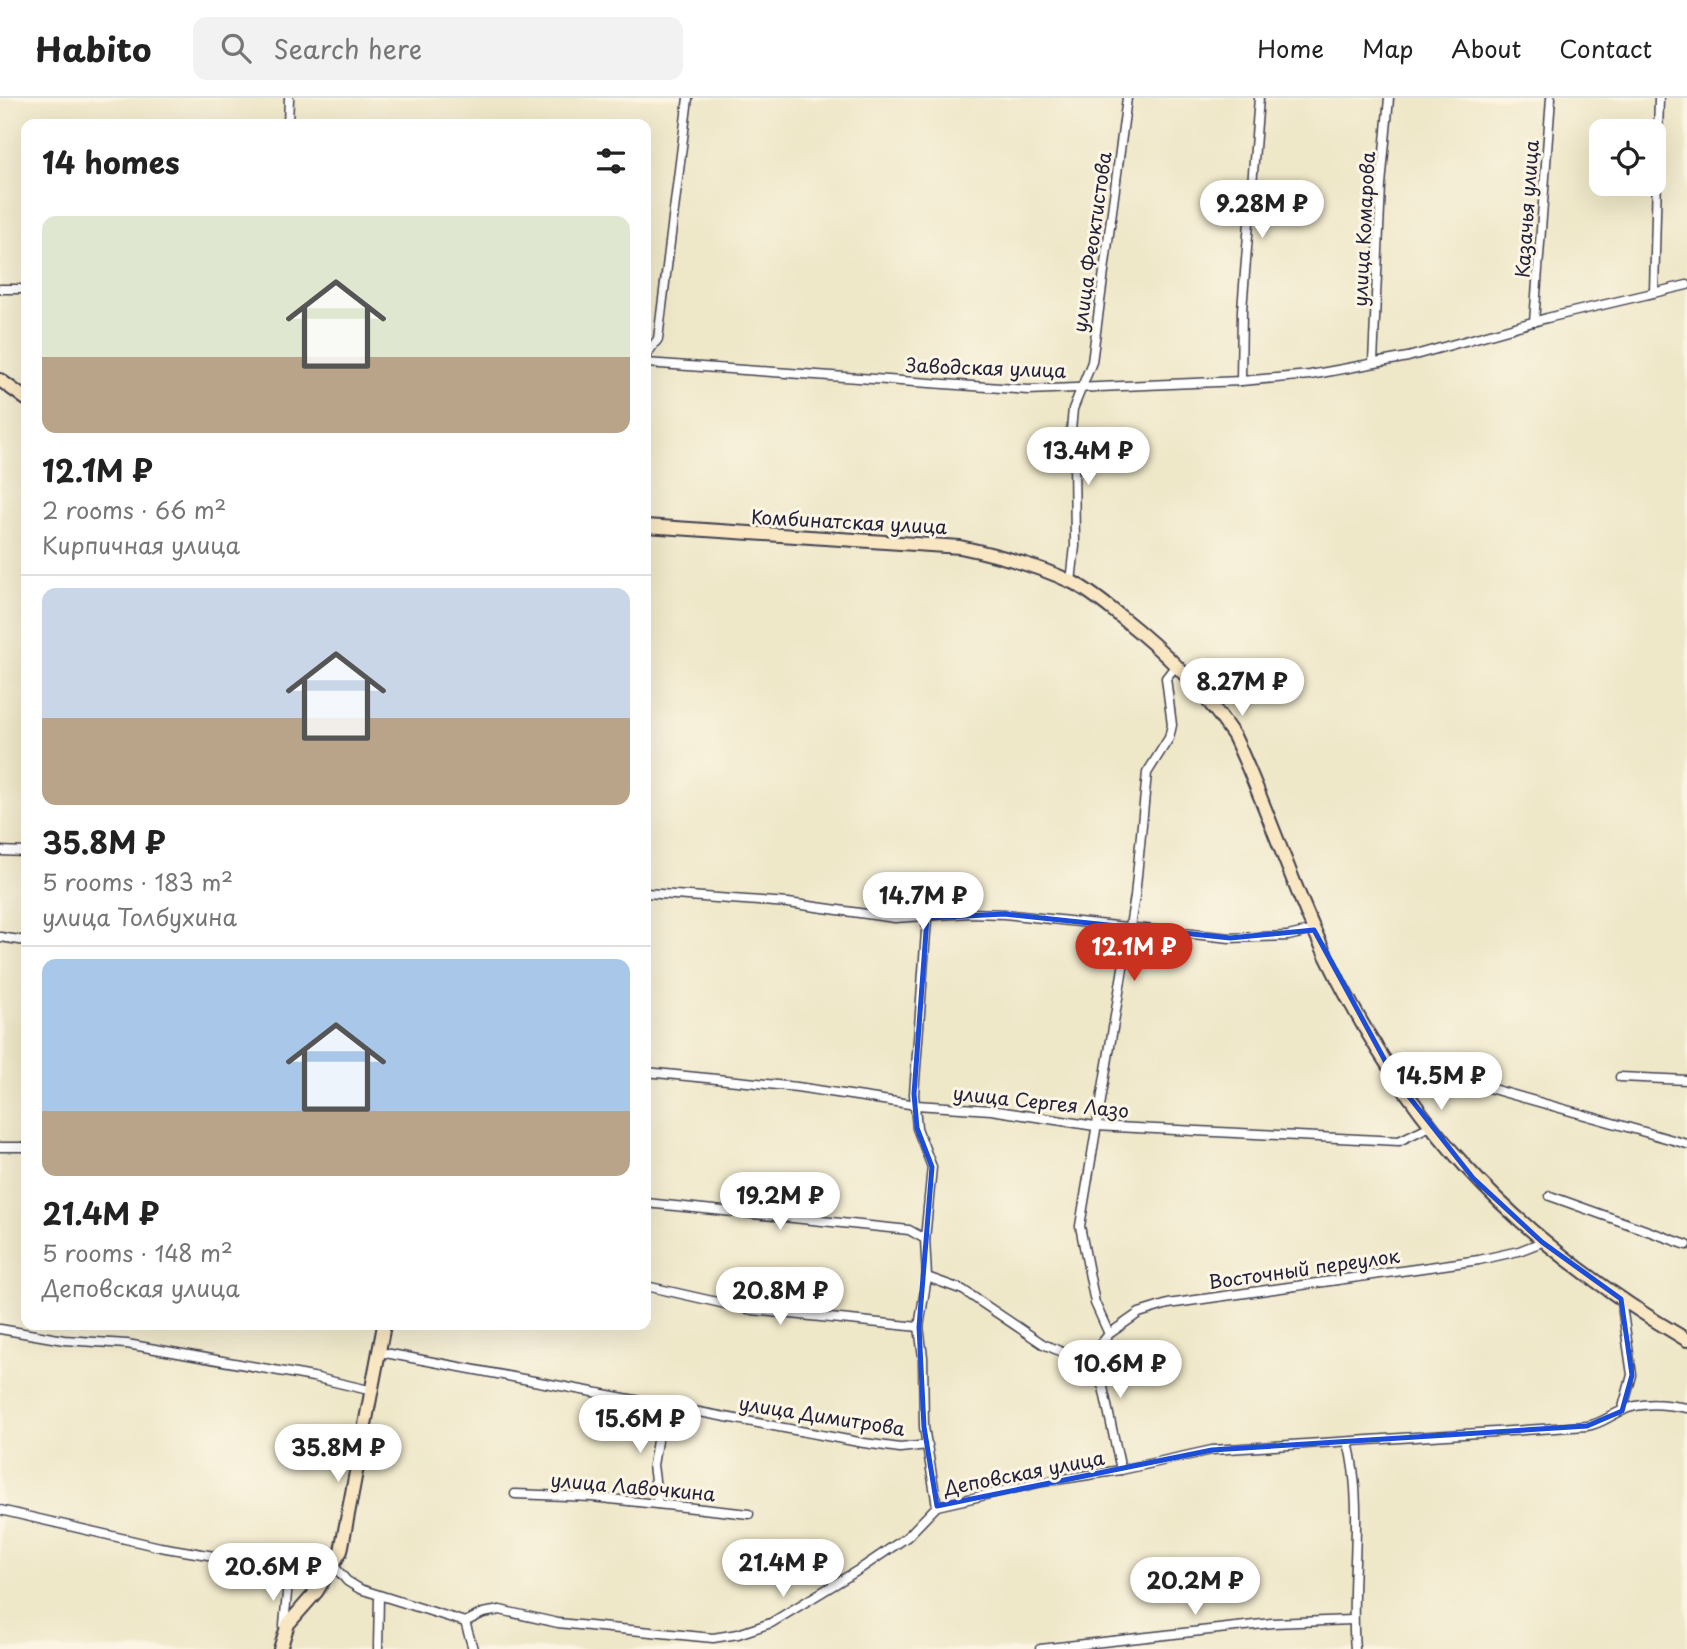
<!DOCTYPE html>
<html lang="en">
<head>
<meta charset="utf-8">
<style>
  body { margin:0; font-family:"Playpen Sans",sans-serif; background:#f2f2f2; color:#222; height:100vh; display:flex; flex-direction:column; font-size:26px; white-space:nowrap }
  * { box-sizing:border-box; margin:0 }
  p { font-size:23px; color:#767676 }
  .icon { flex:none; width:38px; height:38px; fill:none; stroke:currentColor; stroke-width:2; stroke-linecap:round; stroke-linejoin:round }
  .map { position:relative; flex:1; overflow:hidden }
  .drawer { position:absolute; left:21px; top:21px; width:630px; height:1211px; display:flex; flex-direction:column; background:#fff; border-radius:14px; box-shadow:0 7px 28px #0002 }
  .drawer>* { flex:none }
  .tools { position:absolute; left:1589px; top:21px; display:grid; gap:14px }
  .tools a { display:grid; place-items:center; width:77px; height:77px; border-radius:14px; background:#fff; box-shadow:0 7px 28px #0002; font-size:35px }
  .price { position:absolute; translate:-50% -60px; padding:0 16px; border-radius:24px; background:#fff; color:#222; font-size:23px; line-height:46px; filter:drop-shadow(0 2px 4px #0008) }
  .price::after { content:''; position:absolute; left:50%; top:42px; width:21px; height:16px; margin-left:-10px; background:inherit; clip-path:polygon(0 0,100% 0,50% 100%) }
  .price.on { background:#c8321e; color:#fff }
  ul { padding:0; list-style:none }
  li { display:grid; align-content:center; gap:14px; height:371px; padding:0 21px }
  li+li { border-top:2px solid #e0e0e0 }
  li span { display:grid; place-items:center; height:217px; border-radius:14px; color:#555 }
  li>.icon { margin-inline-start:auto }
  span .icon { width:126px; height:126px; fill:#fffc; stroke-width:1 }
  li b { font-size:30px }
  h2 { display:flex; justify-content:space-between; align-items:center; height:84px; padding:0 21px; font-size:30px }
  header { display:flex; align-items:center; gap:42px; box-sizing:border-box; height:98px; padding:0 35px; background:#fff; border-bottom:2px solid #e0e0e0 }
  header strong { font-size:33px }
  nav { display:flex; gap:38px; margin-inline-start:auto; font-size:24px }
  .search { width:490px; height:63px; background:#f2f2f2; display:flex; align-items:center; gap:18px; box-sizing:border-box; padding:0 24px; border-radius:14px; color:#767676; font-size:26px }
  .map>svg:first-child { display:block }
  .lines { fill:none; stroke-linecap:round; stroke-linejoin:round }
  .street-casing { stroke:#414050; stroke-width:11 }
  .secondary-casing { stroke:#414050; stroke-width:16 }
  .street { stroke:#fff; stroke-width:8 }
  .secondary { stroke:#f9e7c3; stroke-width:12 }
  .marked { fill:none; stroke:#1d4ed8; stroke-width:5; stroke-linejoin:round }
  .labels { text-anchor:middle; stroke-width:6; stroke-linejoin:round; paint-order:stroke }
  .street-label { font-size:19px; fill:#22223b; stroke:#fcf5e5 }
</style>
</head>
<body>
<header>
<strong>Habito</strong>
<div class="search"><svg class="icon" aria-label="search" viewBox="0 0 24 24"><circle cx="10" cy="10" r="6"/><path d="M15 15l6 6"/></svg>Search here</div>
<nav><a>Home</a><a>Map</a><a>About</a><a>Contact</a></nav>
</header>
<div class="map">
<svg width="1687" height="1551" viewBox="0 0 1687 1551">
  <rect width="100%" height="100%" fill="#fcf5e5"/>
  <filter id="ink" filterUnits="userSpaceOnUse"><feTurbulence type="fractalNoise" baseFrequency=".0143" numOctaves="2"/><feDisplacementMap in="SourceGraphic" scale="14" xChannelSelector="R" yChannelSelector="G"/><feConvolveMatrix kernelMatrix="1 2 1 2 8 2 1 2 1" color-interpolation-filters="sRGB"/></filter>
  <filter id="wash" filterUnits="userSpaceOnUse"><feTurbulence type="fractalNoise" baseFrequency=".00686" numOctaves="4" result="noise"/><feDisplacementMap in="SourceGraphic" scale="28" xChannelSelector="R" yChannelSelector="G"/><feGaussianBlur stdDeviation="1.57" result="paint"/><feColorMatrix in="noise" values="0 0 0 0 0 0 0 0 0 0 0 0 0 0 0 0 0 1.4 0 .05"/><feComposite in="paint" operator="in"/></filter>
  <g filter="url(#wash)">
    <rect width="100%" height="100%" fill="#eee7c8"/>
  </g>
  <g filter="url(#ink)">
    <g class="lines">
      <defs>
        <g id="street">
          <path d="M288 26 289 0"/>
          <path d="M0 191H26"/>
          <path d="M1654 194 1659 0"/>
          <path d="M1534 224 1551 0"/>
          <path d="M646 257 658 241 688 0"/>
          <path d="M646 265 1028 292 1241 283 1310 277 1408 259 1547 220 1687 187"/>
          <path d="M1373 265 1381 87 1389 0"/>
          <path d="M1241 283 1242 212 1259 0"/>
          <path d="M1071 484 1075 448 1074 357 1071 332 1073 311 1092 264 1127 0"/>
          <path d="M1177 566 1166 580 1172 627 1169 640 1147 675 1135 798 1080 1128 1095 1205 1109 1236 1139 1215 1168 1206 1479 1162 1519 1153 1542 1144"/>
          <path d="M0 753 26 754"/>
          <path d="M646 795 788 805 895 820 968 815 1004 816 1230 840 1288 838 1314 832"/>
          <path d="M927 820 914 996 917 1030 932 1069 925 1141 927 1179 919 1229 923 1259 924 1329 937 1408"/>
          <path d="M0 839 26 843"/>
          <path d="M646 974 797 989 916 1007 991 1012 1095 1028 1399 1043 1430 1028"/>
          <path d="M1443 977 1687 1046"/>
          <path d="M1620 979 1687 982"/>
          <path d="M0 1049H26"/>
          <path d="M1550 1098 1687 1147"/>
          <path d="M646 1105 909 1132 925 1141"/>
          <path d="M927 1179 963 1192 1043 1246 1086 1264"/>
          <path d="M646 1188 752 1212 919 1229"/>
          <path d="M1621 1201 1632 1277 1622 1313"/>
          <path d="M0 1231 64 1242 127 1246 313 1279 373 1293"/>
          <path d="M1109 1236 1086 1264 1103 1289 1121 1372"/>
          <path d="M380 1254 864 1345 900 1350 928 1347"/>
          <path d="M1348 1344C1365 1412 1349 1482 1355 1551"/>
          <path d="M515 1396 592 1399 749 1416"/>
          <path d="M658 1406 653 1367 663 1307"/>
          <path d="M0 1412 160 1449 256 1465 289 1474 317 1493"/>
          <path d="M334 1468 347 1483 360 1491 465 1524 483 1515 500 1512 558 1525 713 1540 738 1536 771 1525 860 1471 907 1439 937 1408 1043 1384 1121 1372 1212 1352 1587 1328C1601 1326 1608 1319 1621 1313 1642 1303 1665 1306 1687 1310"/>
          <path d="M465 1524 473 1551"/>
          <path d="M284 1527 289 1474"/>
          <path d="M378 1551 379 1498"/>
          <path d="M1040 1551 1272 1525 1352 1522"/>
        </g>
        <g id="secondary">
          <path d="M0 282 26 301"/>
          <path d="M646 428 960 449C998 457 1038 468 1072 484 1090 493 1105 506 1120 518 1165 554 1202 590 1234 638 1264 702 1286 769 1315 834 1401 1022 1509 1138 1687 1242"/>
          <path d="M280 1551 288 1526 317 1493 341 1453 384 1227"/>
        </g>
      </defs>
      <use href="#street" class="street-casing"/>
      <use href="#secondary" class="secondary-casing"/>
      <use href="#street" class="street"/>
      <use href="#secondary" class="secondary"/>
    </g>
  </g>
  <path class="marked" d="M1004 816 1230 840 1314 832 1395 981 1473 1080 1542 1144 1621 1201 1632 1277 1622 1313 1587 1328 1212 1352 937 1408 924 1329 919 1229 932 1069 917 1030 914 996 927 820Z"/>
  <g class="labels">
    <g class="street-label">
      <text transform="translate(1527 111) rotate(-86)" y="7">Казачья улица</text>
      <text transform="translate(1364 131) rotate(-87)" y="7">улица Комарова</text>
      <text transform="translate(1092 144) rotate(-82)" y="7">улица Феоктистова</text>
      <text transform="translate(986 270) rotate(2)" y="7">Заводская улица</text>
      <text transform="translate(849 424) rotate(3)" y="7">Комбинатская улица</text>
      <text transform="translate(1041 1004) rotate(6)" y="7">улица Сергея Лазо</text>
      <text transform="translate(1304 1171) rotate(-8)" y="7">Восточный переулок</text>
      <text transform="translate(822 1318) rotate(9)" y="7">улица Димитрова</text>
      <text transform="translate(1024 1375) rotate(-11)" y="7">Деповская улица</text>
      <text transform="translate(633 1389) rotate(5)" y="7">улица Лавочкина</text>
    </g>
  </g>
</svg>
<div class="tools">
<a><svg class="icon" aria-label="locate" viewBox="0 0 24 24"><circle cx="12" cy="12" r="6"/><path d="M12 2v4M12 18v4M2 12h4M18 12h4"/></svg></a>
</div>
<b class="price" style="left:1262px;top:142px">9.28M ₽</b>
<b class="price" style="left:1088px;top:389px">13.4M ₽</b>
<b class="price" style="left:1242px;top:620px">8.27M ₽</b>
<b class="price" style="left:923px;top:834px">14.7M ₽</b>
<b class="price on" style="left:1134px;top:885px">12.1M ₽</b>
<b class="price" style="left:1441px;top:1014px">14.5M ₽</b>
<b class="price" style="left:780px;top:1134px">19.2M ₽</b>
<b class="price" style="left:780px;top:1229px">20.8M ₽</b>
<b class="price" style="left:1120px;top:1302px">10.6M ₽</b>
<b class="price" style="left:640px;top:1357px">15.6M ₽</b>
<b class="price" style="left:338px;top:1386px">35.8M ₽</b>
<b class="price" style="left:783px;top:1501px">21.4M ₽</b>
<b class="price" style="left:273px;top:1505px">20.6M ₽</b>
<b class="price" style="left:1195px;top:1519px">20.2M ₽</b>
<section class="drawer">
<h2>14 homes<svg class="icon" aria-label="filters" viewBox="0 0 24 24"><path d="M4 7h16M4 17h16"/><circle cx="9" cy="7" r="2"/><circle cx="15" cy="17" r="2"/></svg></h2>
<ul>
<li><span style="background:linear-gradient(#dfe7d0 65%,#b9a48a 0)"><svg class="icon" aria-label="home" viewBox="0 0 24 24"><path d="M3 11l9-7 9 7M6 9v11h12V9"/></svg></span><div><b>12.1M ₽</b><p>2 rooms · 66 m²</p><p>Кирпичная улица</p></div></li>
<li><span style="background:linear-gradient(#c9d6e8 60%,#b9a48a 0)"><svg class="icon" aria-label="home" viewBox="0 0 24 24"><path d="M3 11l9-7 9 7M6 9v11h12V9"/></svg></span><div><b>35.8M ₽</b><p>5 rooms · 183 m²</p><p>улица Толбухина</p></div></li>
<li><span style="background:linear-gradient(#a9c7e8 70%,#b9a48a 0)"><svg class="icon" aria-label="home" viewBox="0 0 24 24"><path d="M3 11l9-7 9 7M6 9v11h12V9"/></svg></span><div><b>21.4M ₽</b><p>5 rooms · 148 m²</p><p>Деповская улица</p></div></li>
</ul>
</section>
</div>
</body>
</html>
